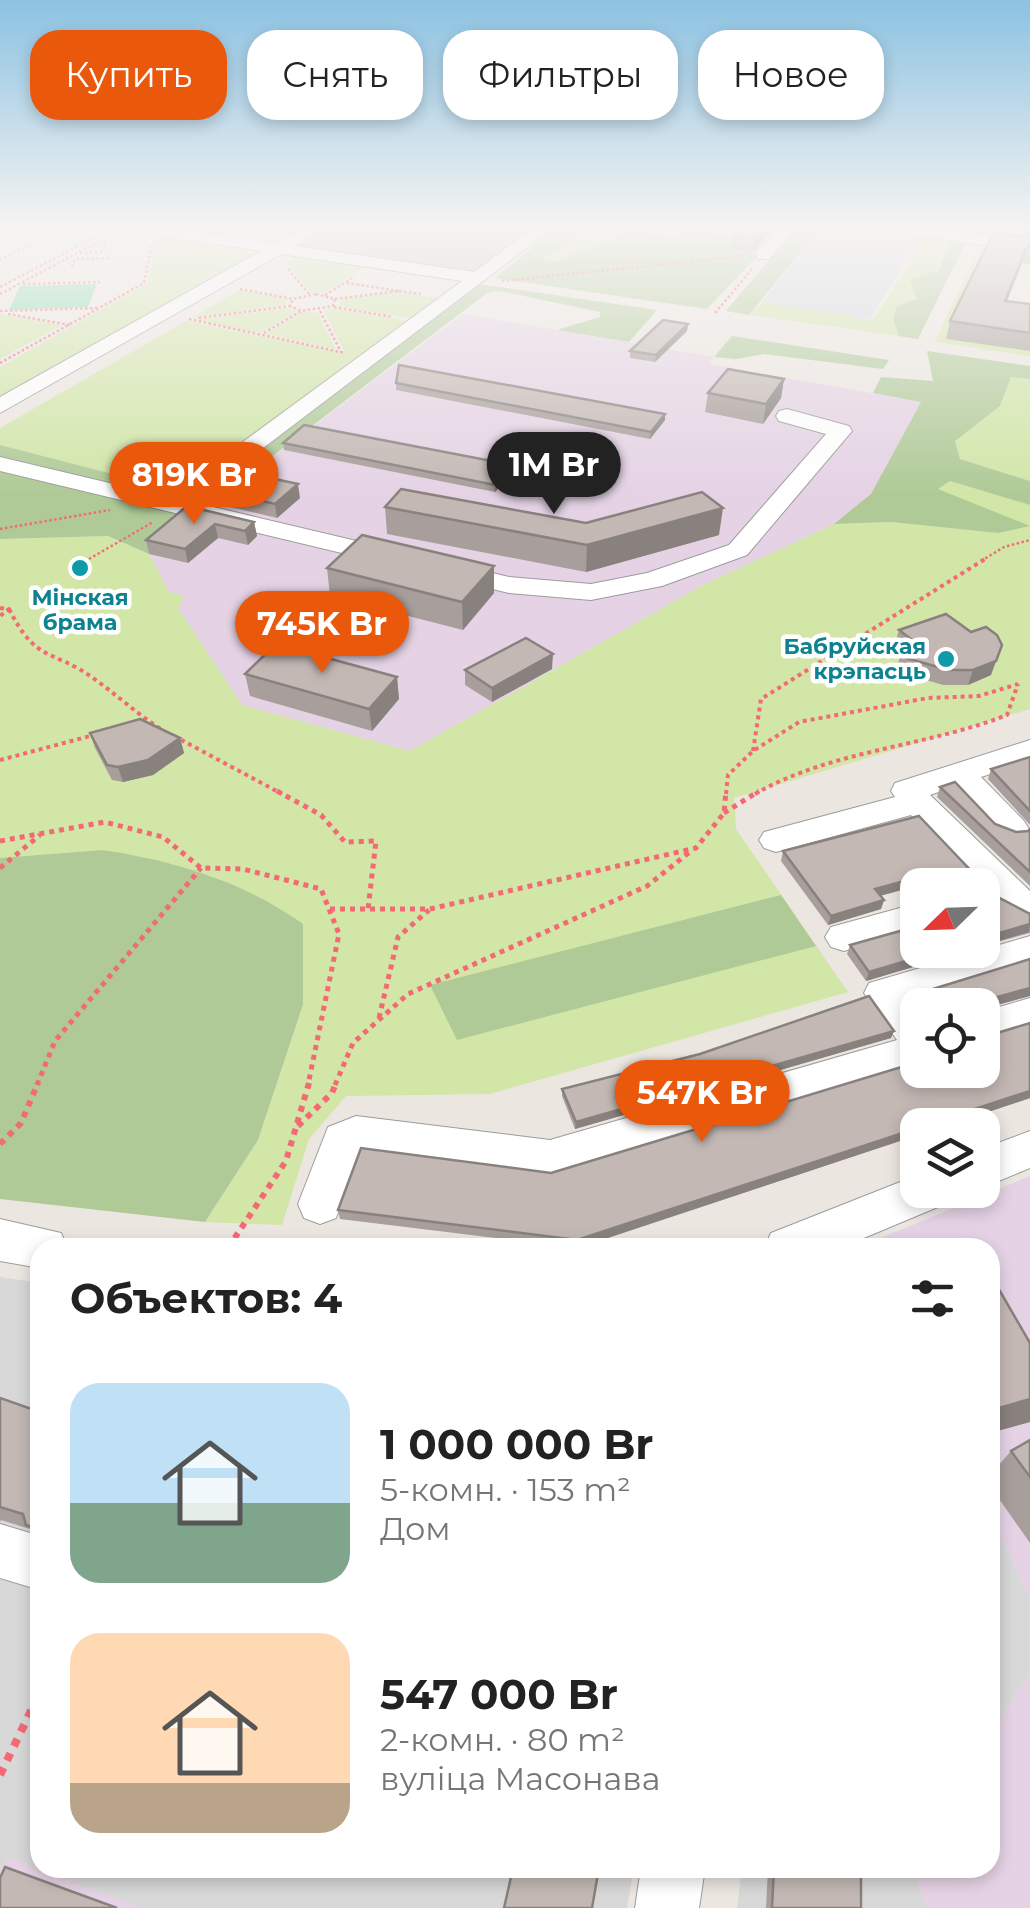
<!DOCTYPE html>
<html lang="ru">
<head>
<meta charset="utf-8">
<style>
  body { margin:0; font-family:Montserrat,sans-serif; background:#f2f2f2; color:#222; height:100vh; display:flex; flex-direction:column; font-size:38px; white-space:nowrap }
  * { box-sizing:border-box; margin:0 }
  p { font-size:32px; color:#767676 }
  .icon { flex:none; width:55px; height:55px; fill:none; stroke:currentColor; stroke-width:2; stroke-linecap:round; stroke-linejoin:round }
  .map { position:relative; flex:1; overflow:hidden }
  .drawer { position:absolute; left:30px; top:1238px; width:970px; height:640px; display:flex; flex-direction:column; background:#fff; border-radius:30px; box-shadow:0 5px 15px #0003 }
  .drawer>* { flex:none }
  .guide { position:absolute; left:30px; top:30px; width:970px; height:90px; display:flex; gap:20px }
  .needle { width:65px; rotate:247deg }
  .buttons { position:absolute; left:900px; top:868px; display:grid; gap:20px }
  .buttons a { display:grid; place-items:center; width:100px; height:100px; border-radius:20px; background:#fff; box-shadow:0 5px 15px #0003; font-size:50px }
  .price { position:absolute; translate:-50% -85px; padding:0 22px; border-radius:35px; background:#ea580c; color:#fff; font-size:32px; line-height:65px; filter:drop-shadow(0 2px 5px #0008) }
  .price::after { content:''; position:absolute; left:50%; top:60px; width:30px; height:22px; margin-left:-15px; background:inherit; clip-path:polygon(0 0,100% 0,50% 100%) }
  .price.on { background:#222; color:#fff }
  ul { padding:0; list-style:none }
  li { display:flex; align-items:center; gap:30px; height:250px; padding:0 40px }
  li span { display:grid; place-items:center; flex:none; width:280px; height:200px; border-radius:30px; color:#555 }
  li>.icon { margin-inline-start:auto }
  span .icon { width:120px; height:120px; fill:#fffc; stroke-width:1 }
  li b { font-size:42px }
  h2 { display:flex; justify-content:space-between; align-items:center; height:120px; padding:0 40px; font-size:42px }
  .tag { padding:0 35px; border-radius:30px; background:#fff; box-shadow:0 5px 15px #0003; font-size:35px; line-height:90px }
  .tag.on { background:#ea580c; color:#fff }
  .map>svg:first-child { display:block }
  .residential { fill:#d9d8d8 }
  .industrial { fill:#e5d3e5 }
  .religious { fill:#c9c9c9 }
  .grass { fill:#d1e6a7; fill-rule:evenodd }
  .forest { fill:#afca97 }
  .pitch { fill:#80d9a7 }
  .plaza { fill:#d5d7e2 }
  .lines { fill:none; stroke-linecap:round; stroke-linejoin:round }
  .minor-casing { stroke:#9c9c9c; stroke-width:2 }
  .path-far4 { stroke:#f46a74; stroke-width:2.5; stroke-dasharray:2.5 2.5; stroke-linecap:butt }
  .path-far3 { stroke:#f46a74; stroke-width:4; stroke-dasharray:4 4; stroke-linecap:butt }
  .path-far2 { stroke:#f46a74; stroke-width:5; stroke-dasharray:5 5; stroke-linecap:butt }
  .path-far1 { stroke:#f46a74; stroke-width:6; stroke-dasharray:6 6; stroke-linecap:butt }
  .path { stroke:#f46a74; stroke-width:8; stroke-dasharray:8 8; stroke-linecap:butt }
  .minor { fill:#fff; fill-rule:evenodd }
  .wall { fill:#a89e9b }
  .shaded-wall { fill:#88817e }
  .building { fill:#c3b8b4; stroke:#88817e; stroke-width:2.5 }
  .culture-dot { fill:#0f9aa8; stroke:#fff; stroke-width:4 }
  .labels { text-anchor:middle; stroke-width:9; stroke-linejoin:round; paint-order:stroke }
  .far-culture-label { font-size:22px; font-weight:bold; fill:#0d838f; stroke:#fff }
</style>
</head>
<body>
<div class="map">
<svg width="1030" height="1908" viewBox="0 0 1030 1908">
  <rect width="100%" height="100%" fill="#ece6e1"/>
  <g class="residential">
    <path d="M0 1277 40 1283V1868H634L627 1908H138L9 1858 0 1868Z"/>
    <path d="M990 1511 1030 1599V1672L990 1738Z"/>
    <path d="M742 1868H912L927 1908H737Z"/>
  </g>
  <g class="industrial">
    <path d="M463 314 714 357 709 364 921 402 871 495 834 524 703 585 410 751 242 705 177 608 149 554 201 510Z"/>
    <path d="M1030 1176V1599L990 1511V1248H871L869 1243Z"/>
    <path d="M1030 1672V1908H927L912 1868H990V1738Z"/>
    <path d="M9 1858 143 1908H0V1868Z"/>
  </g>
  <path class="religious" d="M328 227H539L478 273 293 246Z"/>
  <g class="grass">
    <path d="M162 227H312L280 244Z"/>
    <path d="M573 227H749L739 238 692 231 674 237 629 231 555 262 540 259 578 236Z"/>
    <path d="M821 227H857L952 240C937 273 921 296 893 320L899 336 749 315 762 302 777 304 833 229ZM908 243 921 246 873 320 859 319Z"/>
    <path d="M157 238 264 254 0 403V367L148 283Z"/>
    <path d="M981 243 1030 249 946 338 1030 351V356L935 342Z"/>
    <path d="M300 255 366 266 324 293 310 292 287 262Z"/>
    <path d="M239 290 288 299 285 305 192 318Z"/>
    <path d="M399 292 443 299 414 319 338 306 341 299Z"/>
    <path d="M287 308 296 312 260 333 196 320Z"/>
    <path d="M335 308 411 322 179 491 0 445V428L186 321 345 353 324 311Z"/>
    <path d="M302 312 318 313 336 349 266 334Z"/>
    <path d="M0 314 62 325 0 359Z"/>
    <path d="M1011 377 1030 379V481L960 459 955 440 1000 406Z"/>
    <path d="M950 481 1030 505V709L734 798 736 829 848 992 490 1094 346 1096 309 1139 282 1225 205 1222 258 1140 303 1006V924L102 850 0 858V539L108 536 149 554 169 592 184 596 178 608 242 705 410 751 703 585 834 524 891 522 998 533 1028 526 937 489Z"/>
  </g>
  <g class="forest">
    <path d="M558 227H573L579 236 542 259 555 262 629 231 673 237 691 231 739 238 731 249 760 253 707 309 495 278Z"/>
    <path d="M797 227H821L749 315 726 311Z"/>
    <path d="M952 240 966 242 918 339 899 336 893 320 897 306 917 299 910 279 938 271Z"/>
    <path d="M479 284 657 310 629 342 557 330 600 317V312L499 291 487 293 208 505 189 500Z"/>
    <path d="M732 336 889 360 883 369 764 354 736 359 714 357Z"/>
    <path d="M927 351 1030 366V379L1011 377 1000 406 955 441 960 459 1030 481V505L950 481 938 489 1030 526 998 533 891 522 834 524 871 494 921 402 873 393 881 377 933 381Z"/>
    <path d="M0 445 179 491 196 515 149 554 108 536 0 539Z"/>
    <path d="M102 850C172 860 245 882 303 924V1005L258 1140 205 1222 0 1199V858Z"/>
    <path d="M781 895 816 946 457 1040 430 985Z"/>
  </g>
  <path class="pitch" d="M97 284 88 307 9 310 20 286Z"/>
  <path class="plaza" d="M821 228 918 241 870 319 762 302Z"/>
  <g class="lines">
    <defs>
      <g id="minor">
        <path d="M25 227H52L53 229 45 234Z"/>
        <path d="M122 227H165L276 243 305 227H325L296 246 474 272 535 227H554L192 502 509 577 591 584 647 573 729 545 826 434 779 421 776 416 779 411 787 409 849 426 852 431 747 555 662 586 591 600 509 593 0 471V457L168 497 462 281 281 254 0 413V397L261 251 130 232Z"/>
        <path d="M780 227H797L769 259H757V251Z"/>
        <path d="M877 227H924L1030 241V251L885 232Z"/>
        <path d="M1030 740V761L981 777 1024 821 1029 829 1024 837C994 845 972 807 953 787L930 795 1030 891V922L992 901 982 885H977L911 815 776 852 764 848 759 840 764 832 895 797 891 791 895 783Z"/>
        <path d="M918 903V929L844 951 831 947 825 937 831 927Z"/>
        <path d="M1030 936V964L910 1000 918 1009V1066L550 1178 360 1153 336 1218 320 1224 304 1218 298 1204 328 1127 356 1116 550 1140 897 1040 864 993 869 983Z"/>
        <path d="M1030 998V1028L982 1043V1012Z"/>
        <path d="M1030 1131V1168L982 1188V1149Z"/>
        <path d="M918 1175V1190H951L945 1204 840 1248H764L771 1233Z"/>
        <path d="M0 1219 61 1233 68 1248H40V1268L0 1261Z"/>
        <path d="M0 1524 40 1536V1590L0 1578Z"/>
        <path d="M641 1868H705L699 1908H635Z"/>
      </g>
    </defs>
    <use href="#minor" class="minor-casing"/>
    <g class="path-far4">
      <path d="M85 227 111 231"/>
      <path d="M0 229 17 231"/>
      <path d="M80 253 103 252 106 241H101"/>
      <path d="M0 260 33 243"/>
      <path d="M72 267 75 259 111 258"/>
      <path d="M288 269 309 294"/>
      <path d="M502 281 745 256"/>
      <path d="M23 284 100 282"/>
      <path d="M0 287 105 232"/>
      <path d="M240 289 293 299"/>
      <path d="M399 291 421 294"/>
      <path d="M0 294 113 234"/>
      <path d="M316 294 335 299 333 306 301 311 290 306 293 299Z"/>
      <path d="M325 295 352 278"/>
      <path d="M335 299 399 291 347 283"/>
      <path d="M334 307 393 317"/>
      <path d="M0 311 97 308"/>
      <path d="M320 311 341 352"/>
      <path d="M715 313 752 269"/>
      <path d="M8 314 70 325"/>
      <path d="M199 318 290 306"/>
      <path d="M189 319 345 353"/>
      <path d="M264 333 301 311"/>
      <path d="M0 363 144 283 152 244"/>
      <path d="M0 529 110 510"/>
      <path d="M89 559 153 522"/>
      <path d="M981 561 1004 547 1030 540"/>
    </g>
    <g class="path-far3">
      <path d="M0 608 9 609 0 616"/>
      <path d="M9 609C37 664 51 648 93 678 117 695 138 715 164 731"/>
      <path d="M174 736 282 794"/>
      <path d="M753 751 761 699 985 559"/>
      <path d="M0 760 94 735"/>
      <path d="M726 794 728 775 753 751 799 722 928 698 979 696 1018 684"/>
      <path d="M755 794C831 750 926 747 1007 715L1018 684"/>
    </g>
    <g class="path-far2">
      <path d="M277 791 321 815 345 842 376 841 368 909"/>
      <path d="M724 813 759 791"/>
      <path d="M0 841 105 822 163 837 201 868 243 869 321 889 339 934 308 1085"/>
      <path d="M0 868 40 835"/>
      <path d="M330 909H430L696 848 724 813 726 791"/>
      <path d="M379 1018 398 937 429 910"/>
      <path d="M37 1085 55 1041 201 868"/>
      <path d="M335 1085 353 1043 408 994 647 886 691 851"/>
    </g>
    <g class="path-far1">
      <path d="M298 1126 332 1093 336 1083"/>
      <path d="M0 1144 21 1123 38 1083"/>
      <path d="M228 1248 286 1161 309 1083"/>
    </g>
    <path class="path" d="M0 1775 40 1692"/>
    <use href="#minor" class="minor"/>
  </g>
  <g class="wall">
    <path d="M490 227H525L513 235 490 232Z"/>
    <path d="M741 227H775L753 252 730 249 732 237Z"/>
    <path d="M1024 227H1030V264L1022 263 1007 301 1030 304V351L946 339 950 321 1021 236Z"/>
    <path d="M688 324 687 331 655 362 630 358V351Z"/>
    <path d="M784 379 781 398 763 424 705 412 708 393Z"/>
    <path d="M396 383 665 414V420L650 439 396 390Z"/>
    <path d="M283 443 513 472 495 492 284 450Z"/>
    <path d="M223 492 300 498 277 518 226 506Z"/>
    <path d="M187 506 254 522 257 536 248 545 218 538 188 563 149 554 146 540Z"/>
    <path d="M385 507 586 523 719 535 586 572 387 534Z"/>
    <path d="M327 568 494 593 463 630 330 596Z"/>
    <path d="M899 630 991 675 968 685H943L896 671 900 656 907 654 895 644Z"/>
    <path d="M552 669 492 702 465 685V670Z"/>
    <path d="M245 674 397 677 399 699 372 731 250 696Z"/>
    <path d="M90 733 180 738 184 753 153 775 123 782 112 780 95 748Z"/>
    <path d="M1030 757V825L988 779 991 769Z"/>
    <path d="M940 787 995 824 1016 832 1028 831 1030 829V886L937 797Z"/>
    <path d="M919 816 994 895 1030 914V933L982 946V885H930L928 883 918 885 880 896 884 900 881 909 828 925 781 861 783 851Z"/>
    <path d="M850 945 918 950H970L866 981 847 954Z"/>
    <path d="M1030 959V996L983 1009 984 1037 1030 1023V1098L949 1125H918V1135L578 1248 340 1219 338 1210 551 1173 918 1070 982 1005H919L917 1002 920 993Z"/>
    <path d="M894 1031 891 1038 575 1129 562 1096V1089Z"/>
    <path d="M990 1274 1030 1343V1422L990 1433Z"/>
    <path d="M0 1398 40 1412V1539L30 1529 1 1520 0 1522Z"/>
    <path d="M1030 1440V1543L990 1486V1475L1011 1451Z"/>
    <path d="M768 1868H861V1908H766Z"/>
  </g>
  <g class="shaded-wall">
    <path d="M513 227H525L513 235Z"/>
    <path d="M767 227H775L753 252 755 240Z"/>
    <path d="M1027 247 1022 263 1000 318 1005 301Z"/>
    <path d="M688 324 687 331 655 362 656 355Z"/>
    <path d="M784 379 781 398 763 424 766 404Z"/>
    <path d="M665 414V420L650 439 651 432Z"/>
    <path d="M513 465V472L495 492V485Z"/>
    <path d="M298 484 300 498 277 518 275 504Z"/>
    <path d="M723 508 719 535 586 572 587 545Z"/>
    <path d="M254 522 257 536 248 545 245 531Z"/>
    <path d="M215 524 218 538 188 563 185 549Z"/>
    <path d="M494 566V593L463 630 462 602Z"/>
    <path d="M1002 645 991 675 968 685 973 670Z"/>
    <path d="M553 654 552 669 492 702V688Z"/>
    <path d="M397 677 399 699 372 731 369 709Z"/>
    <path d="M180 738 184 753 153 775 123 782 118 767Z"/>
    <path d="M931 874 928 883 872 898 875 889Z"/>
    <path d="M884 900 881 909 828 925 831 916Z"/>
    <path d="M1030 924 1029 932 982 946V938Z"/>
    <path d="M943 950H970L866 981 869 972Z"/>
    <path d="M1030 988V996L982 1009 983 1001Z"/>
    <path d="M894 1031 891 1038 575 1129 576 1122Z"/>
    <path d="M1030 1091V1098L949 1125H926Z"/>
    <path d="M918 1128V1135L577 1248V1240Z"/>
    <path d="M1030 1399V1422L990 1433V1418L999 1408Z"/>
  </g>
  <g class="building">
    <path d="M741 227H767L755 240 732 237Z"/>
    <path d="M993 233 1030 237V247H1027L1005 301 1030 304V333L950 321Z"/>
    <path d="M663 320 688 324 656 355 630 351Z"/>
    <path d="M399 365 665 414 651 432 396 383Z"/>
    <path d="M728 369 784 379 766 404 708 393Z"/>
    <path d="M304 425 513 465 495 485 283 443Z"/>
    <path d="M247 473 298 484 275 504 223 492Z"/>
    <path d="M401 489 586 523 702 492 723 508 587 545 385 507Z"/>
    <path d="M187 506 254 522 245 531 215 524 185 549 146 540Z"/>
    <path d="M362 535 494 566 462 602 327 568Z"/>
    <path d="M946 614 971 632 986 627 997 635 1002 645 996 661 973 670H948L900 656 924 649 899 630Z"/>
    <path d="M526 638 553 654 492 688 465 670Z"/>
    <path d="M276 644 397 677 369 709 245 674Z"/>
    <path d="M140 719 180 738 148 760 118 767 107 765 90 733Z"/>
    <path d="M1030 757V811L991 769Z"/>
    <path d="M955 782 995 824 1016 832 1028 831 1030 829V872L940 787Z"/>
    <path d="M919 816 978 878 984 879 994 895 1030 914V924L982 938V885H941L931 874 875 889 884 900 831 916 783 851Z"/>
    <path d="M918 926V950H943L869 972 850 945Z"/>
    <path d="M1030 959V988L983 1001 984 1037 1030 1023V1091L926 1125H918V1128L577 1240 338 1210 361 1148 551 1173 918 1062V1070H982V1005H925V1000L920 993Z"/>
    <path d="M869 996 894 1031 576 1122 562 1089 700 1054Z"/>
    <path d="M990 1274 1030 1343V1399L999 1408 990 1392Z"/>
    <path d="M0 1398 40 1412V1530L26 1525 23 1514 0 1507Z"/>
    <path d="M1030 1440V1477L1011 1451Z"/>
    <path d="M5 1867 117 1908H0V1878Z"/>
    <path d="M513 1868H599L592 1908H504Z"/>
    <path d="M774 1868H861V1908H772Z"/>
  </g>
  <linearGradient id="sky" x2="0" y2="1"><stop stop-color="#8cc2e2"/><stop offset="0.46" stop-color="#f6f4f2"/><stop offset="1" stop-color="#f6f4f2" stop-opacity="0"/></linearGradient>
  <rect width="1030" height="494" fill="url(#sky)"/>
  <g class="culture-dot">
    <circle cx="80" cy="568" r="10"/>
    <circle cx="946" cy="659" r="10"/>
  </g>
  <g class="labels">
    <g class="far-culture-label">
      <text x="80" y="605">Мінская<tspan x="80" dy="25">брама</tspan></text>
      <text x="926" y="654" text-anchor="end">Бабруйская<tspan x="926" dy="25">крэпасць</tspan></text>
    </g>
  </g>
</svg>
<div class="buttons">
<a><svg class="needle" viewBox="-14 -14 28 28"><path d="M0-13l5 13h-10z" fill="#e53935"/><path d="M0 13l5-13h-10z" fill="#767676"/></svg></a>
<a><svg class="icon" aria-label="locate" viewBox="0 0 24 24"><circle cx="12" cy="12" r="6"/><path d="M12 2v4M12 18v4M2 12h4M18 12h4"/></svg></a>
<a><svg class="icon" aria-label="layers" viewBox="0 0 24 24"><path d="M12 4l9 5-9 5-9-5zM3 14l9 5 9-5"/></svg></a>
</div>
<b class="price on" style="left:554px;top:517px">1M Br</b>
<b class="price" style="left:194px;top:527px">819K Br</b>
<b class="price" style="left:322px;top:676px">745K Br</b>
<b class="price" style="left:702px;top:1145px">547K Br</b>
<div class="guide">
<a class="tag on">Купить</a>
<a class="tag">Снять</a>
<a class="tag">Фильтры</a>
<a class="tag">Новое</a>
</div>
<section class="drawer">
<h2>Объектов: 4<svg class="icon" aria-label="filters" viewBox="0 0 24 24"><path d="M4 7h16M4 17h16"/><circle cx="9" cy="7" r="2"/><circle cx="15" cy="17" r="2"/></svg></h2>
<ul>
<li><span style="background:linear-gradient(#bfe0f5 60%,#7fa58c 0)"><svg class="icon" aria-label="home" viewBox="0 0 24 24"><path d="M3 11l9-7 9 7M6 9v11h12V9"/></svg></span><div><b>1 000 000 Br</b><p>5-комн. · 153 m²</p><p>Дом</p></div></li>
<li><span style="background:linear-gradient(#ffd9b3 75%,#b9a48a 0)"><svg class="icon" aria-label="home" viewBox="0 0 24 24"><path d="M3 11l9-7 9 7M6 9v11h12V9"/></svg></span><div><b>547 000 Br</b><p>2-комн. · 80 m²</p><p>вуліца Масонава</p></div></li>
</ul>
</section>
</div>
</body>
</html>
